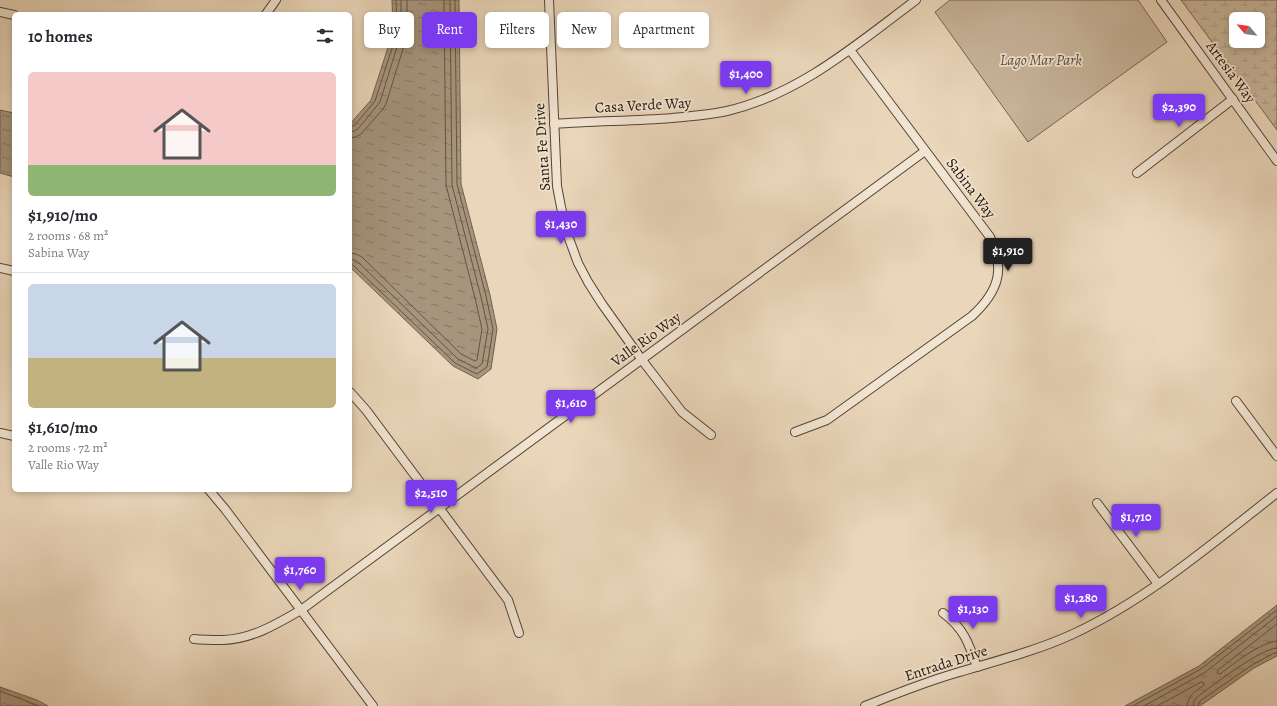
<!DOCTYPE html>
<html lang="en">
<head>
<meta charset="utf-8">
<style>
  body { margin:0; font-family:Alegreya,serif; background:#f7f7f7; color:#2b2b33; height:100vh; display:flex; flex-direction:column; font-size:15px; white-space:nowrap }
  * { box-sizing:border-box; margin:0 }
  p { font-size:13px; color:#7c7c81 }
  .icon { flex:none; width:22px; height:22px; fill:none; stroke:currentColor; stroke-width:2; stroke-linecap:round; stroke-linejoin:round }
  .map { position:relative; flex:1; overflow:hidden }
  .details { position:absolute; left:12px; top:12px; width:340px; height:480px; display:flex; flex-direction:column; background:#fff; border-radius:6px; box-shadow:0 2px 6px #0003 }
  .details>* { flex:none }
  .banner { position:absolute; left:364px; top:12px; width:380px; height:36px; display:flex; gap:8px }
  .needle { width:26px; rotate:299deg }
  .tools { position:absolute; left:1229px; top:12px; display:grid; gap:8px }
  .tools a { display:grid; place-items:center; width:36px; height:36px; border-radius:6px; background:#fff; box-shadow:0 2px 6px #0003; font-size:20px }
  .price { position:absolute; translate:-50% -34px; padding:0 9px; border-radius:4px; background:#7c3aed; color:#fff; font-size:13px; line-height:26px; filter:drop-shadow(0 1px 2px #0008) }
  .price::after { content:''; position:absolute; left:50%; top:24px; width:12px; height:9px; margin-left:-6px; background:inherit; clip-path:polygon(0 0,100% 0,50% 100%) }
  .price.current { background:#222; color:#fff }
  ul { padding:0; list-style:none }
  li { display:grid; align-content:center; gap:8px; height:212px; padding:0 16px }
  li+li { border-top:1px solid #e1e1e2 }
  li span { display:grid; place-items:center; height:124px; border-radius:6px; color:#555 }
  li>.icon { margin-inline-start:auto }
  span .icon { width:72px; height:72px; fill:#fffc; stroke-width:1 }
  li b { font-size:17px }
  h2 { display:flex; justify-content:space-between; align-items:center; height:48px; padding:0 16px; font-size:17px }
  .pill { padding:0 14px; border-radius:6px; background:#fff; box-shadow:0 2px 6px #0003; font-size:14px; line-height:36px }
  .pill.current { background:#7c3aed; color:#fff }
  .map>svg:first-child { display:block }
  .green { fill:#c8b59b; stroke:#766450 }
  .wetland { fill:url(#wetland-marsh); stroke:#766450; fill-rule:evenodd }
  .water { fill:url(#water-ripples); stroke:#72614c }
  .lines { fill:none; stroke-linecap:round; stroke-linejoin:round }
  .shore { stroke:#645440; stroke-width:1 }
  .minor-casing { stroke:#554432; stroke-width:10 }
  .minor { stroke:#f1e4d2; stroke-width:8 }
  .labels { text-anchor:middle; stroke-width:3.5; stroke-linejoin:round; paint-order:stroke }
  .park-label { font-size:15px; font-style:italic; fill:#5d4c39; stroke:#f1e4d2 }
  .street-label { font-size:15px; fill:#231404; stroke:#f1e4d2 }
</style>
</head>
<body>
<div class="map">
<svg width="1277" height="706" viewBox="0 0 1277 706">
  <defs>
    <pattern id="wetland-marsh" width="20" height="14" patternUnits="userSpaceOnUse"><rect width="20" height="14" fill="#c8b59b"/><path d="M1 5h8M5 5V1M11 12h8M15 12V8" fill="none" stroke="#ac9b84"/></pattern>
    <pattern id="water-ripples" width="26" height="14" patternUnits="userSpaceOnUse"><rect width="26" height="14" fill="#a6947c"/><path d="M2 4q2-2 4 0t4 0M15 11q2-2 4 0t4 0" fill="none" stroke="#877863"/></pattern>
  </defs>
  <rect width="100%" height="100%" fill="#ead6ba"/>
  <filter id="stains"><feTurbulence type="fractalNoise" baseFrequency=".005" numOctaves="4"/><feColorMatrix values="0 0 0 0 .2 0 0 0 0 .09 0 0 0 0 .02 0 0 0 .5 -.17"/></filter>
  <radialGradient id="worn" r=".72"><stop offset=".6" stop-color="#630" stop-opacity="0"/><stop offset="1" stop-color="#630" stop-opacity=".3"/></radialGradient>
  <path class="green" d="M950 0H1138L1167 42 1028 142 935 12Z"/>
  <path class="wetland" d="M1181 0H1277V130ZM1236 19H1258V41H1236Z"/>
  <g class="water">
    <path d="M392 0H459L461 184 490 295 497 329 491 369 478 379 453 366 350 267V124L371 100 393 32Z"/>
    <path d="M0 110 14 113V177L0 173Z"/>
    <path d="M1277 605V656L1254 668 1200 706H1125L1199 666Z"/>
    <path d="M0 687 37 700 48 706H0Z"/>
  </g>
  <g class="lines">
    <g class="shore">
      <path d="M350 127 355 125 375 101 397 33 396 0"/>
      <path d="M350 132 354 131 358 129 380 102 401 34V0"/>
      <path d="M350 138 356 137 361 134 383 109 386 104 407 36V0"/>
      <path d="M350 253 356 254 362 257 461 354 475 361 477 360 482 329 475 298 446 185 444 0"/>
      <path d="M350 259 354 260 358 262 458 359 476 368 482 364 488 329 481 297 452 185 450 0"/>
      <path d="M350 264 354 266 455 363 477 374 487 367 493 329 486 296 457 184 455 0"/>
      <path d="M1277 624 1218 670 1217 673 1220 674C1233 664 1261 642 1277 641"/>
      <path d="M0 691 39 706"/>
      <path d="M1133 706 1201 669 1277 610"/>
      <path d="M1144 706 1204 673 1277 616"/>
      <path d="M1157 706 1201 682H1203L1204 685C1196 691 1188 695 1187 706"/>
      <path d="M1193 706 1194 701 1197 697C1212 686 1261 648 1277 648"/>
      <path d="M1198 706 1200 701 1252 665 1274 653H1277"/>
    </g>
    <defs>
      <g id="minor">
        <path d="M549 0 557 186 561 207 567 233 578 263 588 282 602 304 642 360 682 412 711 435"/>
        <path d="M1161 0 1277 161"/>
        <path d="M0 12 14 15"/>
        <path d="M266 14 276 0"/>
        <path d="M554 124C594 121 633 121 672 118 691 116 709 115 727 111 800 94 857 44 916 0"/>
        <path d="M1137 173 1233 99"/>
        <path d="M0 268 14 271"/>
        <path d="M350 392 366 410 508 600 519 633"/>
        <path d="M1236 401 1277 456"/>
        <path d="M795 432 827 420 972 316C998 292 1006 270 990 237L850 50"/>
        <path d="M0 433 14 436"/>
        <path d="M209 490 225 509 373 706"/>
        <path d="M1097 503 1158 584"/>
        <path d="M943 613C964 628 969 644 977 667"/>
        <path d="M194 639C204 640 213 640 223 640 252 639 277 624 301 610L925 151"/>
        <path d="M865 706C895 694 925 682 956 673 996 661 1036 651 1073 634 1148 599 1213 543 1277 493"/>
      </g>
    </defs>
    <use href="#minor" class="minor-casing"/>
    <use href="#minor" class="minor"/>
  </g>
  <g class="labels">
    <g class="park-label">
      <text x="1041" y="65">Lago Mar Park</text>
    </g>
    <g class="street-label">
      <text transform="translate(1231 72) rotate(54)" y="5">Artesia Way</text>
      <text transform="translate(643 105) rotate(-3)" y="5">Casa Verde Way</text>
      <text transform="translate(542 147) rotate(-94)" y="5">Santa Fe Drive</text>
      <text transform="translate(971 188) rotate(53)" y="5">Sabina Way</text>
      <text transform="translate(646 339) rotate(-36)" y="5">Valle Rio Way</text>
      <text transform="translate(946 663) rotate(-18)" y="5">Entrada Drive</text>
    </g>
  </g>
  <rect width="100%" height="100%" filter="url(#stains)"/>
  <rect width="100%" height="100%" fill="url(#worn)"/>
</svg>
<div class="tools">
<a><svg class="needle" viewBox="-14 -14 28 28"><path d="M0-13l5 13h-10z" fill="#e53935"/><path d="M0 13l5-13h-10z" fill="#7c7c81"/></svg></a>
</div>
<b class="price" style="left:746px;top:95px">$1,400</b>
<b class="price" style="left:1179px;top:128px">$2,390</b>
<b class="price" style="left:561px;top:245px">$1,430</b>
<b class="price current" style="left:1008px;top:272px">$1,910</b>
<b class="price" style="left:571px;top:424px">$1,610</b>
<b class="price" style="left:431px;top:514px">$2,510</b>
<b class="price" style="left:1136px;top:538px">$1,710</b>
<b class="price" style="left:300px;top:591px">$1,760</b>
<b class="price" style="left:1081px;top:619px">$1,280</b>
<b class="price" style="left:973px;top:630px">$1,130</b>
<div class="banner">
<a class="pill">Buy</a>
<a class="pill current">Rent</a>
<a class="pill">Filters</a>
<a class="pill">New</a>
<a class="pill">Apartment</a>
</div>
<section class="details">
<h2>10 homes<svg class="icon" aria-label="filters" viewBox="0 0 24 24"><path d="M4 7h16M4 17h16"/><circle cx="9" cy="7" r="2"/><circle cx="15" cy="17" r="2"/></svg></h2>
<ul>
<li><span style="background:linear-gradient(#f6c9c9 75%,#8fb573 0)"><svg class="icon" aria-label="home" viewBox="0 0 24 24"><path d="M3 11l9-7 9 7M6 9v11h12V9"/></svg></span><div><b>$1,910/mo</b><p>2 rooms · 68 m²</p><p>Sabina Way</p></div></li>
<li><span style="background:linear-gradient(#c9d6e8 60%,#c2b280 0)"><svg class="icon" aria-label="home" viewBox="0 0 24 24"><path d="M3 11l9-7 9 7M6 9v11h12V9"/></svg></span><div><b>$1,610/mo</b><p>2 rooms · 72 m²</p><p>Valle Rio Way</p></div></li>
</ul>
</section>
</div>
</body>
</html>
